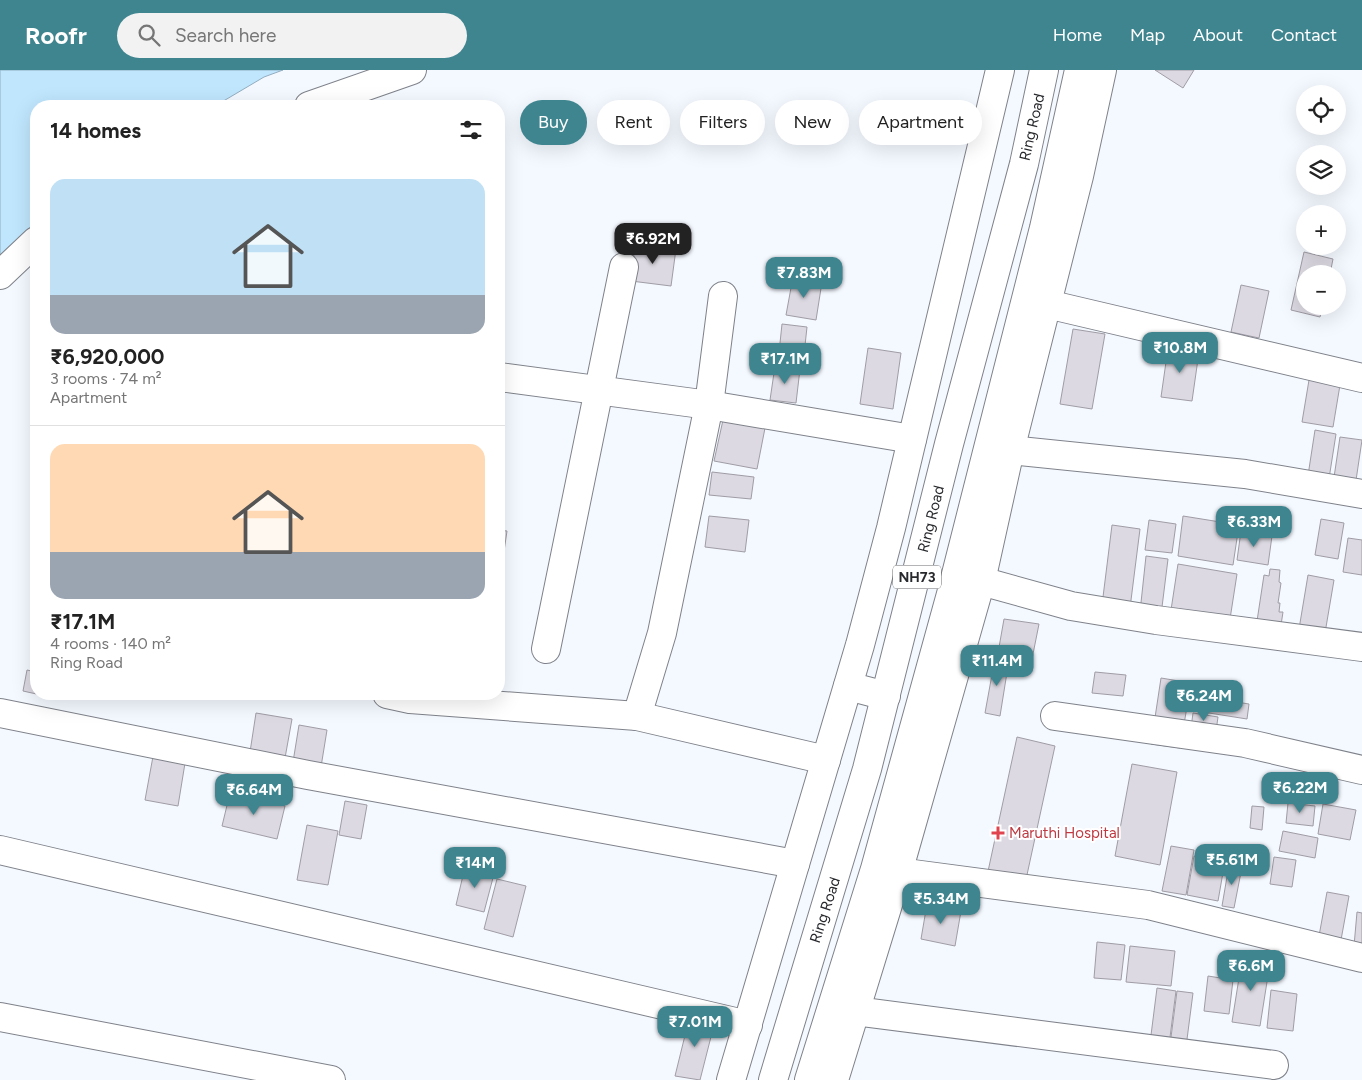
<!DOCTYPE html>
<html lang="en">
<head>
<meta charset="utf-8">
<style>
  body { margin:0; font-family:Figtree,sans-serif; background:#f2f2f2; color:#222; height:100vh; display:flex; flex-direction:column; font-size:19px; white-space:nowrap }
  * { box-sizing:border-box; margin:0 }
  p { font-size:16px; color:#767676 }
  .icon { flex:none; width:28px; height:28px; fill:none; stroke:currentColor; stroke-width:2; stroke-linecap:round; stroke-linejoin:round }
  .map { position:relative; flex:1; overflow:hidden }
  .drawer { position:absolute; left:30px; top:30px; width:475px; height:600px; display:flex; flex-direction:column; background:#fff; border-radius:20px; box-shadow:0 5px 20px #0002 }
  .drawer>* { flex:none }
  .banner { position:absolute; left:520px; top:30px; width:475px; height:45px; display:flex; gap:10px }
  .tools { position:absolute; left:1296px; top:15px; display:grid; gap:10px }
  .tools a { display:grid; place-items:center; width:50px; height:50px; border-radius:50%; background:#fff; box-shadow:0 5px 20px #0002; font-size:25px }
  .price { position:absolute; translate:-50% -42px; padding:0 11px; border-radius:10px; background:#3f858f; color:#fff; font-size:16px; line-height:32px; filter:drop-shadow(0 1px 2px #0008) }
  .price::after { content:''; position:absolute; left:50%; top:30px; width:15px; height:11px; margin-left:-8px; background:inherit; clip-path:polygon(0 0,100% 0,50% 100%) }
  .price.active { background:#222; color:#fff }
  ul { padding:0; list-style:none }
  li { display:grid; align-content:center; gap:10px; height:265px; padding:0 20px }
  li+li { border-top:1px solid #e0e0e0 }
  li span { display:grid; place-items:center; height:155px; border-radius:15px; color:#555 }
  li>.icon { margin-inline-start:auto }
  span .icon { width:90px; height:90px; fill:#fffc; stroke-width:1 }
  li b { font-size:21px }
  h2 { display:flex; justify-content:space-between; align-items:center; height:60px; padding:0 20px; font-size:21px }
  .tag { padding:0 18px; border-radius:22px; background:#fff; box-shadow:0 5px 20px #0002; font-size:18px; line-height:45px }
  .tag.active { background:#3f858f; color:#fff }
  header { display:flex; align-items:center; gap:30px; box-sizing:border-box; height:70px; padding:0 25px; background:#3f858f; color:#fff }
  header strong { font-size:24px }
  nav { display:flex; gap:28px; margin-inline-start:auto; font-size:18px }
  .search { width:350px; height:45px; background:#f2f2f2; display:flex; align-items:center; gap:12px; box-sizing:border-box; padding:0 18px; border-radius:28px; color:#767676; font-size:19px }
  .map>svg:first-child { display:block }
  .water { fill:#bfe6fd; stroke:#92adbf }
  .building { fill:#dcd9e2; stroke:#a09ca5 }
  .lines { fill:none; stroke-linecap:round; stroke-linejoin:round }
  .minor-casing { stroke:#7f828a; stroke-width:30 }
  .highway-casing { stroke:#7f828a; stroke-width:30 }
  .minor { stroke:#fff; stroke-width:28 }
  .highway { stroke:#fff; stroke-width:28 }
  .health-dot { fill:#e0444e; stroke:#fff; stroke-width:2 }
  .labels { text-anchor:middle; stroke-width:4; stroke-linejoin:round; paint-order:stroke }
  .shield { fill:#fff; stroke:#68696c; stroke-width:1 }
  .shield-label { font-size:14px; font-weight:bold; fill:#28292d }
  .street-label { font-size:15px; fill:#28292d; stroke:#fff }
  .health-label { font-size:15px; fill:#be3a42; stroke:#fff; text-anchor:start }
</style>
</head>
<body>
<header>
<strong>Roofr</strong>
<div class="search"><svg class="icon" aria-label="search" viewBox="0 0 24 24"><circle cx="10" cy="10" r="6"/><path d="M15 15l6 6"/></svg>Search here</div>
<nav><a>Home</a><a>Map</a><a>About</a><a>Contact</a></nav>
</header>
<div class="map">
<svg width="1362" height="1010" viewBox="0 0 1362 1010">
  <rect width="100%" height="100%" fill="#f4f8ff"/>
  <path class="water" d="M0 0H283L264 7 215 36H36V150L0 196Z"/>
  <g class="building">
    <path d="M1155 0H1194L1183 18Z"/>
    <path d="M635 174 676 179 671 216 631 211Z"/>
    <path d="M1304 182 1333 189 1330 204H1305V236H1323L1320 247 1291 240Z"/>
    <path d="M793 207 822 212 816 250 786 245Z"/>
    <path d="M1241 215 1269 221 1259 268 1231 262Z"/>
    <path d="M782 254 807 257 803 294 778 292Z"/>
    <path d="M1073 259 1105 264 1092 339 1060 334Z"/>
    <path d="M868 278 901 283 893 339 860 334Z"/>
    <path d="M1168 278 1199 282 1192 331 1161 327Z"/>
    <path d="M775 296 800 299 796 333 770 330Z"/>
    <path d="M1309 310 1340 315 1333 357 1302 352Z"/>
    <path d="M723 350 765 358 757 399 714 391Z"/>
    <path d="M1315 360 1336 364 1328 415 1307 412Z"/>
    <path d="M1340 367 1362 370 1355 417 1333 414Z"/>
    <path d="M712 402 754 407 751 429 709 425Z"/>
    <path d="M709 446 749 450 745 482 705 477Z"/>
    <path d="M1183 446 1239 455 1233 495 1178 486Z"/>
    <path d="M1321 449 1344 453 1338 489 1315 485Z"/>
    <path d="M1149 450 1176 454 1172 483 1145 480Z"/>
    <path d="M1112 455 1140 459 1130 538 1102 535Z"/>
    <path d="M499 460 507 461 502 495 499 494Z"/>
    <path d="M1241 461 1272 466 1268 495 1237 490Z"/>
    <path d="M1348 468 1362 470V505L1343 502Z"/>
    <path d="M1146 486 1168 489 1161 545 1140 542Z"/>
    <path d="M1178 494 1237 504 1230 549 1171 540Z"/>
    <path d="M1270 499 1280 500 1279 512 1281 513 1278 533H1280L1279 542H1283L1281 555 1257 551 1264 505 1269 506Z"/>
    <path d="M1308 505 1334 510 1325 563 1299 559Z"/>
    <path d="M1004 549 1039 554 1032 589 998 583Z"/>
    <path d="M995 588 1009 590 1000 646 985 643Z"/>
    <path d="M27 600 36 602V624H60L59 629 23 621Z"/>
    <path d="M1095 602 1126 605 1123 626 1092 623Z"/>
    <path d="M1161 608 1191 613 1180 678 1151 674Z"/>
    <path d="M1192 625 1249 634 1247 649 1190 640Z"/>
    <path d="M256 643 292 649 285 688 250 682Z"/>
    <path d="M1193 643 1218 647 1216 661 1191 658Z"/>
    <path d="M299 655 327 660 321 697 293 692Z"/>
    <path d="M1017 667 1055 676 1025 814 987 806Z"/>
    <path d="M154 681 186 687 178 736 145 730Z"/>
    <path d="M1132 694 1177 702 1160 795 1115 786Z"/>
    <path d="M230 723 285 736 277 769 222 756Z"/>
    <path d="M345 731 367 735 361 769 339 765Z"/>
    <path d="M1288 733 1315 736 1313 756 1286 753Z"/>
    <path d="M1323 734 1356 740 1350 770 1318 764Z"/>
    <path d="M1252 736 1264 737 1262 760 1250 758Z"/>
    <path d="M307 755 338 761 328 815 297 810Z"/>
    <path d="M1283 761 1318 768 1315 788 1279 781Z"/>
    <path d="M1171 776 1194 780 1186 825 1162 821Z"/>
    <path d="M1194 786 1225 791 1218 831 1187 825Z"/>
    <path d="M1274 787 1296 790 1292 817 1270 814Z"/>
    <path d="M1229 795 1242 797 1234 838 1222 836Z"/>
    <path d="M465 797 494 804 484 842 456 835Z"/>
    <path d="M497 809 526 816 513 867 484 859Z"/>
    <path d="M1327 822 1349 826 1341 870 1319 866Z"/>
    <path d="M927 834 961 841 955 876 921 869Z"/>
    <path d="M1357 842 1362 843V881L1354 876Z"/>
    <path d="M1097 872 1125 875 1121 910 1094 908Z"/>
    <path d="M1130 876 1175 881 1171 916 1126 912Z"/>
    <path d="M1242 889 1270 893 1260 956 1232 952Z"/>
    <path d="M1208 906 1233 910 1229 944 1204 941Z"/>
    <path d="M1157 918 1176 921 1169 975 1150 973Z"/>
    <path d="M1271 920 1297 924 1293 961 1267 958Z"/>
    <path d="M1177 921 1193 923 1186 977 1170 975Z"/>
    <path d="M690 945 715 951 700 1010 675 1006Z"/>
  </g>
  <g class="lines">
    <defs>
      <g id="minor">
        <path d="M309 36 412 0"/>
        <path d="M0 205 36 171"/>
        <path d="M1047 234 1362 308"/>
        <path d="M499 307 709 335 912 369"/>
        <path d="M1010 380 1245 404 1362 424"/>
        <path d="M963 506 1071 536 1156 550 1362 577"/>
        <path d="M546 579 624 197"/>
        <path d="M387 624 410 629 637 646 826 690"/>
        <path d="M0 643 308 705 795 794"/>
        <path d="M637 646 662 563 709 335 723 226"/>
        <path d="M1055 646 1245 673 1362 700"/>
        <path d="M0 780 748 955"/>
        <path d="M898 802 1148 835 1362 888"/>
        <path d="M855 941 1274 995"/>
        <path d="M0 947 331 1010"/>
        <path d="M731 1010 860 575 891 458 1000 0"/>
        <path d="M834 1010 898 802 981 511 1010 380 1079 106 1102 0"/>
      </g>
      <g id="highway">
        <path d="M848 616 886 626"/>
        <path d="M773 1010 867 699 949 374 1024 94 1044 0"/>
        <path d="M809 1010 875 799 951 524 1044 158 1079 0"/>
      </g>
    </defs>
    <use href="#minor" class="minor-casing"/>
    <use href="#highway" class="highway-casing"/>
    <use href="#minor" class="minor"/>
    <use href="#highway" class="highway"/>
  </g>
  <path class="health-dot" d="M995.5 755.5h5v5h5v5h-5v5h-5v-5h-5v-5h5z"/>
  <g class="labels">
    <rect class="shield" x="893" y="495.5" width="48" height="23" rx="4"/>
    <g class="shield-label">
      <text x="917" y="512">NH73</text>
    </g>
    <g class="street-label">
      <text transform="translate(1032 57) rotate(-77)" y="5">Ring Road</text>
      <text transform="translate(931 449) rotate(-76)" y="5">Ring Road</text>
      <text transform="translate(825 840) rotate(-72)" y="5">Ring Road</text>
    </g>
    <g class="health-label">
      <text x="1009" y="768">Maruthi Hospital</text>
    </g>
  </g>
</svg>
<div class="tools">
<a><svg class="icon" aria-label="locate" viewBox="0 0 24 24"><circle cx="12" cy="12" r="6"/><path d="M12 2v4M12 18v4M2 12h4M18 12h4"/></svg></a>
<a><svg class="icon" aria-label="layers" viewBox="0 0 24 24"><path d="M12 4l9 5-9 5-9-5zM3 14l9 5 9-5"/></svg></a>
<a>+</a>
<a>−</a>
</div>
<b class="price active" style="left:653px;top:195px">₹6.92M</b>
<b class="price" style="left:804px;top:229px">₹7.83M</b>
<b class="price" style="left:1180px;top:304px">₹10.8M</b>
<b class="price" style="left:785px;top:315px">₹17.1M</b>
<b class="price" style="left:1254px;top:478px">₹6.33M</b>
<b class="price" style="left:997px;top:617px">₹11.4M</b>
<b class="price" style="left:1204px;top:652px">₹6.24M</b>
<b class="price" style="left:1300px;top:744px">₹6.22M</b>
<b class="price" style="left:254px;top:746px">₹6.64M</b>
<b class="price" style="left:1232px;top:816px">₹5.61M</b>
<b class="price" style="left:475px;top:819px">₹14M</b>
<b class="price" style="left:941px;top:855px">₹5.34M</b>
<b class="price" style="left:1251px;top:922px">₹6.6M</b>
<b class="price" style="left:695px;top:978px">₹7.01M</b>
<div class="banner">
<a class="tag active">Buy</a>
<a class="tag">Rent</a>
<a class="tag">Filters</a>
<a class="tag">New</a>
<a class="tag">Apartment</a>
</div>
<section class="drawer">
<h2>14 homes<svg class="icon" aria-label="filters" viewBox="0 0 24 24"><path d="M4 7h16M4 17h16"/><circle cx="9" cy="7" r="2"/><circle cx="15" cy="17" r="2"/></svg></h2>
<ul>
<li><span style="background:linear-gradient(#bfe0f5 75%,#9aa5b1 0)"><svg class="icon" aria-label="home" viewBox="0 0 24 24"><path d="M3 11l9-7 9 7M6 9v11h12V9"/></svg></span><div><b>₹6,920,000</b><p>3 rooms · 74 m²</p><p>Apartment</p></div></li>
<li><span style="background:linear-gradient(#ffd9b3 70%,#9aa5b1 0)"><svg class="icon" aria-label="home" viewBox="0 0 24 24"><path d="M3 11l9-7 9 7M6 9v11h12V9"/></svg></span><div><b>₹17.1M</b><p>4 rooms · 140 m²</p><p>Ring Road</p></div></li>
</ul>
</section>
</div>
</body>
</html>
